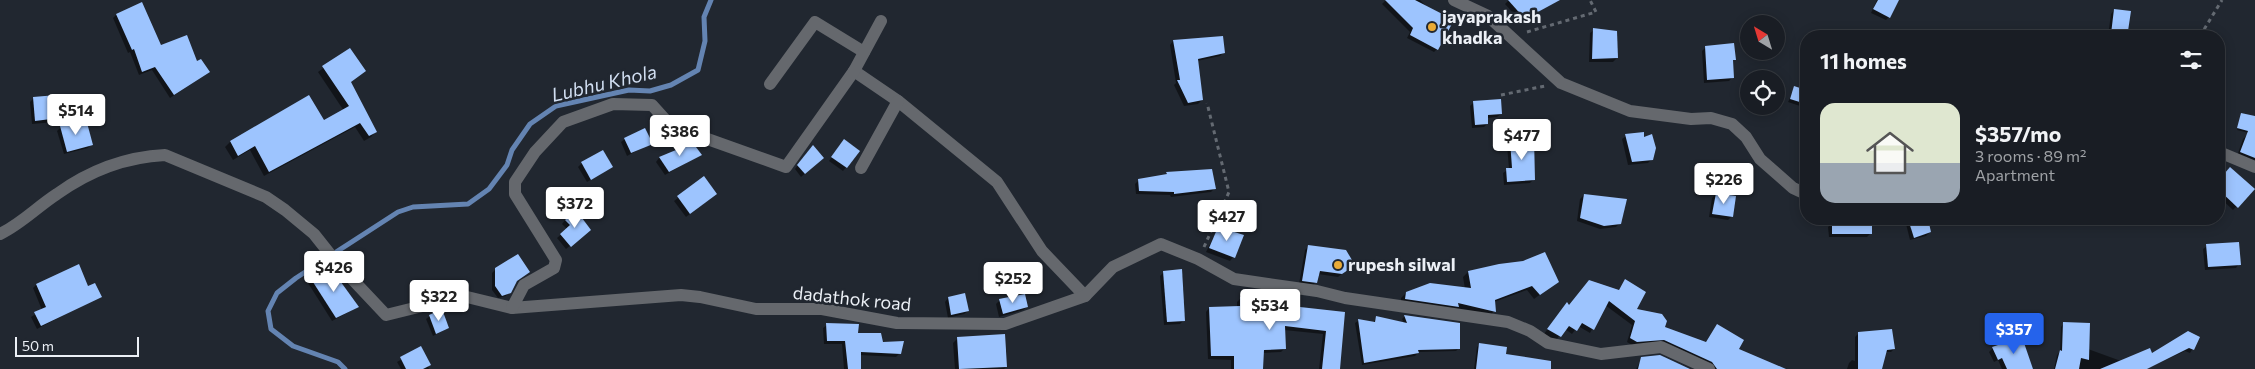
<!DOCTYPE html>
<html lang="en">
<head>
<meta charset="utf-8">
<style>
  body { margin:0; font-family:Commissioner,sans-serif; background:#22262c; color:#f1f3f6; height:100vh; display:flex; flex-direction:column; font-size:19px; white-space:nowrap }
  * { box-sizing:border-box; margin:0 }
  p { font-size:16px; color:#9fa2a6 }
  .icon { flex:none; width:28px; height:28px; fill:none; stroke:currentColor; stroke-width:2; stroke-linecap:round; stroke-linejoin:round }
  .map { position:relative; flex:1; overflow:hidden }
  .side { position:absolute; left:1800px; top:30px; width:425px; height:195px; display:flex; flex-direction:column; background:#191d24; border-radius:20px; box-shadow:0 2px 12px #0003,0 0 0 1px #373b41 }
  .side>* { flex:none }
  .needle { width:32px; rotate:322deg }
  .fabs { position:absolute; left:1740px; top:15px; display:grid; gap:10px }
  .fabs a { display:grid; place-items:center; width:45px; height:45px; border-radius:50%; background:#191d24; box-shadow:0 2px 12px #0003,0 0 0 1px #373b41; font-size:25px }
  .scale { position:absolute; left:15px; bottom:12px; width:124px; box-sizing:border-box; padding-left:5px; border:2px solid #ecf0f6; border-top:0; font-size:14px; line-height:18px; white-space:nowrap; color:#ecf0f6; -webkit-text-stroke:4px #212730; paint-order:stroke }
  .price { position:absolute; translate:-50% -42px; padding:0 11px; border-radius:5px; background:#fff; color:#222; font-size:16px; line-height:32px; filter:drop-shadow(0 1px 2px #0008) }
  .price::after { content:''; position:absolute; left:50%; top:30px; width:15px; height:11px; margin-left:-8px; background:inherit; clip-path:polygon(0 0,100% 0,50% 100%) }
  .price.active { background:#2563eb; color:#fff }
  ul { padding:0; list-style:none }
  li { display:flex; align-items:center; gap:15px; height:125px; padding:0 20px }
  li+li { border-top:1px solid #373b41 }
  li span { display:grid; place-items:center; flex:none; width:140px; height:100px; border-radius:15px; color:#555 }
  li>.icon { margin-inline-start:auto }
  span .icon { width:60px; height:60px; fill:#fffc; stroke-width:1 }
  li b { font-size:21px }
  h2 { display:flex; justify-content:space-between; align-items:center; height:60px; padding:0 20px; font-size:21px }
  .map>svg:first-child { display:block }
  .shadow { fill:#0007 }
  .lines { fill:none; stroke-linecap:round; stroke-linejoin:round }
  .stream { stroke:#6484b2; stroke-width:5 }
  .building { fill:#9dc4fe }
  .path { stroke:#646a72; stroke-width:3; stroke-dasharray:4 4; stroke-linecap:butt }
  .minor { stroke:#65686d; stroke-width:12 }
  .poi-dot { fill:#e9ab38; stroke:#212730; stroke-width:2 }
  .labels { text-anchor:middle; stroke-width:5; stroke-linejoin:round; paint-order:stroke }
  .poi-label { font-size:18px; font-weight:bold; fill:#ecf0f6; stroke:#212730; text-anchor:start }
  .street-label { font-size:18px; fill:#ecf0f6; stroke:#212730 }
  .water-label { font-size:19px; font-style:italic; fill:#d1def1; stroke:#212730 }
</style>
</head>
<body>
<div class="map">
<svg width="2255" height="369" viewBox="0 0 2255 369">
  <rect width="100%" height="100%" fill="#212730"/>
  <g class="shadow">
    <path d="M1386 0H1420L1428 8 1437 49 1434 52 1407 38 1410 32 1382 4Z"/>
    <path d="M1509 0H1549L1551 4 1521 22 1505 4Z"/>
    <path d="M1877 0H1891L1889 17 1886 20 1871 13Z"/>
    <path d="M2114 10 2127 31 2123 36H2108L2111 14Z"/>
    <path d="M116 15 160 46 196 63 205 75 170 98 152 70 139 75 130 52 128 53 113 18Z"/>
    <path d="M1594 30 1617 58 1613 62H1589L1590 33Z"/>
    <path d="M1173 41 1224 52 1220 56 1197 61 1202 100 1198 104 1184 106 1174 85 1176 83 1170 45Z"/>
    <path d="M1706 47 1734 59 1732 61 1733 77 1729 81 1704 83 1702 51Z"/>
    <path d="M349 49 364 71 350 83 376 131 371 137 364 141 355 127 264 176 250 150 233 160 225 147 230 142 323 122 344 111 318 72Z"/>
    <path d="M1795 88 1806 91V108L1788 102Z"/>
    <path d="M33 99 58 118 55 122 32 124 30 102Z"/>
    <path d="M1474 102 1501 114 1497 117 1487 118V124L1484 127 1472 128 1470 106Z"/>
    <path d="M2242 115 2255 118 2253 134 2237 130Z"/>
    <path d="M61 127 91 144 88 148 64 154 57 131Z"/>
    <path d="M2247 135 2255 138V161L2237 156 2243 139Z"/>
    <path d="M1626 136 1652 159 1648 163 1628 165 1622 139Z"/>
    <path d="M625 139 651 143 627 156 621 142Z"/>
    <path d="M1511 141 1534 179 1530 183 1504 185 1503 173 1509 169 1507 145Z"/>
    <path d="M841 144 859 151 843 171 829 161Z"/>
    <path d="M693 145 700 155 665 175 656 162 659 158Z"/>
    <path d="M809 150 818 162 801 177 795 169Z"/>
    <path d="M582 163 612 167 587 182 578 167Z"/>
    <path d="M2230 169 2253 189 2233 210 2219 197V182Z"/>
    <path d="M1167 174 1215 188 1211 192 1171 197 1170 195 1136 194 1135 184 1139 180 1165 176Z"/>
    <path d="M704 178 712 197 686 217 674 201Z"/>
    <path d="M1716 194 1732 216 1728 220 1709 217 1712 198Z"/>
    <path d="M1584 195 1620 223 1616 227 1600 229 1577 221 1580 199Z"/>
    <path d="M1915 219H1926L1930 232 1926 236 1910 240 1906 224Z"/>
    <path d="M565 220 586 233 566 249 557 238 567 229 562 224Z"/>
    <path d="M1832 223 1871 233 1867 237H1829L1828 227Z"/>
    <path d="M1218 228 1233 257 1230 261 1206 252Z"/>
    <path d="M1309 246 1343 273 1338 277 1318 274 1316 282 1312 286 1299 284 1305 250Z"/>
    <path d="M2207 246 2239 264 2236 268 2205 270 2203 249Z"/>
    <path d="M1499 265 1557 282 1534 299 1527 290 1494 302V311L1490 316 1401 303V298L1406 293 1465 289 1463 277 1468 272Z"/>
    <path d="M79 266 88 288 101 296 37 329 31 317 42 310 33 288 36 285Z"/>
    <path d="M496 269 528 272 515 282 506 296 498 298 492 290V273Z"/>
    <path d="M1164 272 1184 320 1180 324 1164 325 1160 276Z"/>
    <path d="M312 280 358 307 332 321 308 283Z"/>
    <path d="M1625 281 1635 310 1663 328 1705 343 1717 325 1737 350 1763 369H1711L1709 365 1632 345 1627 342 1632 325 1605 305 1590 333 1578 326 1572 334 1565 329 1556 340 1544 334 1564 307 1618 291Z"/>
    <path d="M948 298 968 311 964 314 948 318 945 302Z"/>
    <path d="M1241 298 1259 303 1344 313 1338 369H1319L1323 334 1284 330V349L1281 352 1262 353V369H1231V360L1208 359 1206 312 1209 308H1237V302Z"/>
    <path d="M1000 300 1027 307 1023 310 999 317 996 304Z"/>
    <path d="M430 316 448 328 433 336 426 319Z"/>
    <path d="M1405 316 1459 348 1456 351 1419 352 1415 356 1362 365 1355 323 1358 321 1373 323 1377 317 1404 323 1402 319Z"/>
    <path d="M2064 323 2088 349 2121 361 2152 355 2199 338 2190 353 2185 351 2146 369H2054L2057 355 2060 352 2061 327Z"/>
    <path d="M827 325 882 344 900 353 896 357 860 355V369H844L842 344H824L823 328Z"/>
    <path d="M1859 333 1894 349 1891 352H1885L1881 369H1847L1849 363 1852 360 1855 361V337Z"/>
    <path d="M958 338 1006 367 1004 369H955L953 343Z"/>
    <path d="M1480 344 1505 355 1529 369H1474L1477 347Z"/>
    <path d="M421 348 429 369H401L397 362Z"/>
    <path d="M1993 348 2032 369H2002L1998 360 1994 362 1989 352Z"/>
    <path d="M1642 359 1688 369H1636Z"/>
  </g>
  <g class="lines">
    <path class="stream" d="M345 369 338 362 293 346 271 329 268 311 277 293 296 278 398 212 413 207 468 204 489 189 507 165 512 150 530 124 556 106 629 90 650 91 671 85 698 70 705 41 704 17 711 0"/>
  </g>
  <g class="building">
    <path d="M1385 0H1415L1454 20 1438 50 1410 35 1413 28Z"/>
    <path d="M1508 0H1560L1525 19Z"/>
    <path d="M1878 0H1899L1890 18 1873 9Z"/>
    <path d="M142 2 161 45 187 35 197 61 201 59 210 72 174 95 155 67 142 72 134 49 132 50 116 14Z"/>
    <path d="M2114 9 2131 11 2128 31H2126L2125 36 2111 34Z"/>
    <path d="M1593 28 1617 31 1618 58 1592 59Z"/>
    <path d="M1223 36 1225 53 1198 59 1203 100 1188 103 1177 80H1180L1173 40Z"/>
    <path d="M1734 43 1736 60H1733L1734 78 1707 80 1705 46Z"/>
    <path d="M350 48 366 71 351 82 377 132 369 136 360 123 269 172 255 146 238 156 230 141 309 95 324 120 349 106 322 66Z"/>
    <path d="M1794 86 1806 90V104L1790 99Z"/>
    <path d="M57 95 59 118 35 121 33 97Z"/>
    <path d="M1501 99 1502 114 1488 115V124L1475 125 1473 101Z"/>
    <path d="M2241 113 2255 116V158L2240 152 2248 131 2237 128Z"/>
    <path d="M86 119 93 145 67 152 60 126Z"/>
    <path d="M645 128 653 144 631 153 624 138Z"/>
    <path d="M1644 132V137L1652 134 1656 148 1653 160 1632 162 1625 134Z"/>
    <path d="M1534 138 1535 180 1507 182 1506 168H1512L1510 140Z"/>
    <path d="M844 139 860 151 847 168 831 157Z"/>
    <path d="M693 143 702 155 669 172 659 157Z"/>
    <path d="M813 145 824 158 805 174 797 165Z"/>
    <path d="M603 150 613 167 591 180 581 162Z"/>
    <path d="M2230 167 2255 189 2238 208 2219 190V180Z"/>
    <path d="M1212 169 1216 189 1174 194V192L1139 191 1138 179 1167 174 1166 172Z"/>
    <path d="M704 176 717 194 690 214 677 196Z"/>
    <path d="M1716 193 1736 196 1733 217 1712 214Z"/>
    <path d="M1584 194 1627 199 1621 224 1604 226 1580 218Z"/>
    <path d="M576 210 591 230 571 247 560 234 570 225 565 220Z"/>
    <path d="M1908 219H1928L1931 232 1914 238Z"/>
    <path d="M1872 221V234H1832V222Z"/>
    <path d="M1218 227 1244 235 1235 258 1209 248Z"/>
    <path d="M2239 242 2241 265 2208 267 2206 244Z"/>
    <path d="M1308 245 1346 250 1352 260 1348 270 1342 274 1320 271 1317 283 1302 281Z"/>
    <path d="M1545 252 1559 282 1540 295 1532 286 1495 300 1496 312 1458 303 1459 307 1405 299 1406 292 1430 283 1471 288 1468 271 1499 264 1523 261Z"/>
    <path d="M518 254 530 272 517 281 511 293 502 296 495 286V268Z"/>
    <path d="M79 264 88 286 95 283 102 297 41 326 34 312 46 307 36 284Z"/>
    <path d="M330 267 359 307 336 318 311 279Z"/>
    <path d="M1182 269 1185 321 1167 322 1163 271Z"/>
    <path d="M1625 279 1646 292 1637 309 1662 314 1667 321 1665 327 1706 342 1717 324 1744 340 1739 349 1786 369H1717L1712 362 1664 340 1637 342 1630 338 1635 321 1609 301 1594 330 1582 323 1577 331 1569 326 1561 337 1547 329 1567 302 1569 305 1589 280 1619 290Z"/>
    <path d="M965 293 969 311 951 315 948 297Z"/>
    <path d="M1025 294 1028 307 1003 314 999 299Z"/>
    <path d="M1240 297 1260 298V302L1282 300V305L1345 312 1340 369H1322L1326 331 1285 326 1286 349 1264 350 1263 369H1234V356H1211L1209 307 1240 306Z"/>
    <path d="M442 309 449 328 436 334 429 315Z"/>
    <path d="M1404 315 1460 323V349L1418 350 1419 353 1364 363 1358 319 1375 322 1376 316 1407 323Z"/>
    <path d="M2063 322 2090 323 2089 360 2081 358 2079 369H2055L2060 350 2062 351Z"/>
    <path d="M826 323 859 324 858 333H881L883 342 904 341 901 354 861 352V369H848L845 341H827Z"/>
    <path d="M1892 329 1895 349 1887 350 1882 369H1858V332Z"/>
    <path d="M2188 331 2200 337 2194 350 2189 348 2147 369H2100L2150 348 2152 353Z"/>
    <path d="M1005 334 1007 367 959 369 957 337Z"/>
    <path d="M2022 337 2033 369H2007L2002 358 1998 360 1992 347Z"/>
    <path d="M1479 343 1507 347 1506 354 1551 361V369H1476Z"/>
    <path d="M421 346 431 365 423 369H406L400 357Z"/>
    <path d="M1660 355 1690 369H1638L1641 357Z"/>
  </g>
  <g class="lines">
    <g class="path">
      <path d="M1527 32 1596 12 1590 0"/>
      <path d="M2200 36 2222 0"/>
      <path d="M1501 95 1545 86"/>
      <path d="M1204 247 1229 192 1207 103"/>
    </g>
    <g class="minor">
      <path d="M1454 0 1488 16 1561 83 1630 111 1691 119 1711 118 1732 124 1746 137 1760 159 1793 188 1806 194"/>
      <path d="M854 71 898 101 997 182 1042 251 1085 296"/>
      <path d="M770 84 815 22 864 52"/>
      <path d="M2219 152 2255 167"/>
      <path d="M861 168 898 101"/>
      <path d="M0 234C21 224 37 207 57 194 89 171 125 157 165 155L266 197 285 210 314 234 337 263 386 315 463 296 512 308 681 295 700 297 756 309H822L897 323 1005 324 1085 296 1113 267 1161 244 1198 259 1234 279 1317 291 1345 298 1508 322 1530 331 1548 343 1601 354 1661 347 1709 369"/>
      <path d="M512 308 524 285 554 268 556 260 515 194V182L535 152 563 122 613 104 652 105 671 126 786 167 854 71 881 21"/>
    </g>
  </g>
  <g class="poi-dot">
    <circle cx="1432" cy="27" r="5"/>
    <circle cx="1338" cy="265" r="5"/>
  </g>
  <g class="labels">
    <g class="poi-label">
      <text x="1442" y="23">jayaprakash<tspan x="1442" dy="21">khadka</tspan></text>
      <text x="1348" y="271">rupesh silwal</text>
    </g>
    <g class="street-label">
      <text transform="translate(852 299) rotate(6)" y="6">dadathok road</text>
    </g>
    <g class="water-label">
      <text transform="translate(604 83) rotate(-13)" y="7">Lubhu Khola</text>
    </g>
  </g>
</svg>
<div class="fabs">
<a><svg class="needle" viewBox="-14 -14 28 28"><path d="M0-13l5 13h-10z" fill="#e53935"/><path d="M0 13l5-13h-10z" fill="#9fa2a6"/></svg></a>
<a><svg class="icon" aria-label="locate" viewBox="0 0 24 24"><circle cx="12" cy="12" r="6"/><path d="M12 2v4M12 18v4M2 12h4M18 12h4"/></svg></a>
</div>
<div class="scale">50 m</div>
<b class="price" style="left:76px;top:136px">$514</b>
<b class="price" style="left:680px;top:157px">$386</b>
<b class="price" style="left:1522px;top:161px">$477</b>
<b class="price" style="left:1724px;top:205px">$226</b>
<b class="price" style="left:575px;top:229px">$372</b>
<b class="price" style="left:1227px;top:242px">$427</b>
<b class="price" style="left:334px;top:293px">$426</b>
<b class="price" style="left:1013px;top:304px">$252</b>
<b class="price" style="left:439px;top:322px">$322</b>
<b class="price" style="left:1270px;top:331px">$534</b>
<b class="price active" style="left:2014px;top:355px">$357</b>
<section class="side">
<h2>11 homes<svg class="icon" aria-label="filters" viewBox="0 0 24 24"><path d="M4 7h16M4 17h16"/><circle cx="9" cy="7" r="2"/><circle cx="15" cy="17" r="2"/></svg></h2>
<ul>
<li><span style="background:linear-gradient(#dfe7d0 60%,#9aa5b1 0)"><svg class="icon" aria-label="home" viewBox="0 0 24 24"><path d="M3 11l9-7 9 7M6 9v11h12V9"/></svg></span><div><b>$357/mo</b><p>3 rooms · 89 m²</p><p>Apartment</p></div></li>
</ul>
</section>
</div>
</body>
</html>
